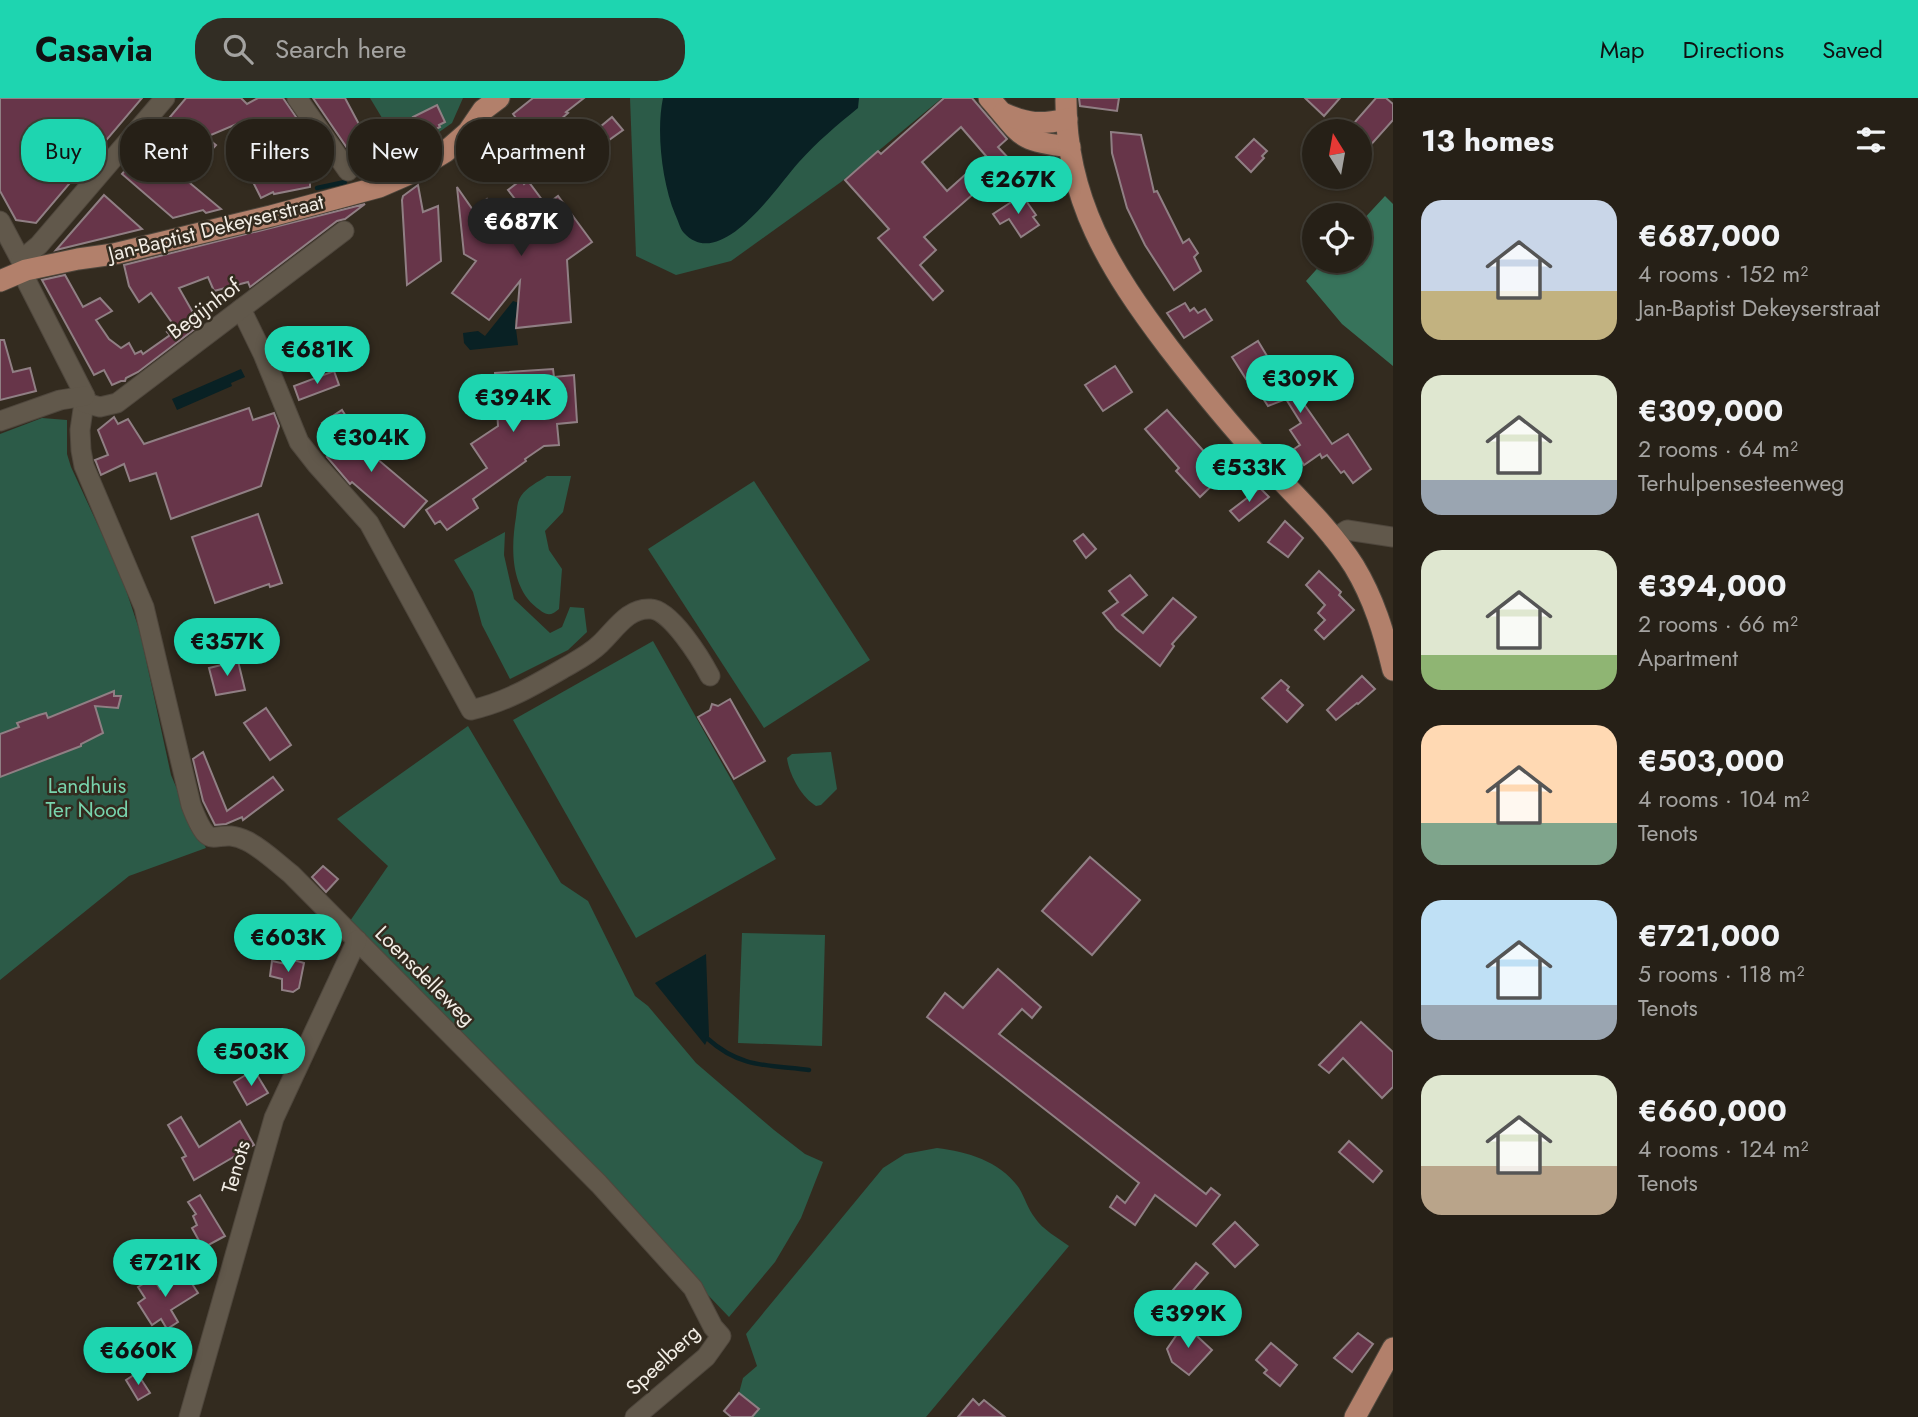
<!DOCTYPE html>
<html lang="en">
<head>
<meta charset="utf-8">
<style>
  body { margin:0; font-family:Jost,sans-serif; background:#322d24; color:#f1f3f6; height:100vh; display:flex; flex-direction:column; font-size:26px; white-space:nowrap }
  * { box-sizing:border-box; margin:0 }
  p { font-size:23px; color:#a4a3a1 }
  .icon { flex:none; width:38px; height:38px; fill:none; stroke:currentColor; stroke-width:2; stroke-linecap:round; stroke-linejoin:round }
  .map { position:relative; flex:1; overflow:hidden }
  .panel { display:flex; flex-direction:column; background:#262017; width:525px }
  .panel>* { flex:none }
  .banner { position:absolute; left:21px; top:21px; width:665px; height:63px; display:flex; gap:14px }
  .needle { width:46px; rotate:349deg }
  .controls { position:absolute; left:1302px; top:21px; display:grid; gap:14px }
  .controls a { display:grid; place-items:center; width:70px; height:70px; border-radius:50%; background:#262017; box-shadow:0 2px 5px #0004,0 0 0 2px #423e36; font-size:35px }
  .price { position:absolute; translate:-50% -60px; padding:0 16px; border-radius:24px; background:#1ed5b0; color:#111; font-size:23px; line-height:46px; filter:drop-shadow(0 2px 4px #0008) }
  .price::after { content:''; position:absolute; left:50%; top:42px; width:21px; height:16px; margin-left:-10px; background:inherit; clip-path:polygon(0 0,100% 0,50% 100%) }
  .price.on { background:#222; color:#fff }
  ul { padding:0; list-style:none }
  li { display:flex; align-items:center; gap:21px; height:175px; padding:0 28px }
  li span { display:grid; place-items:center; flex:none; width:196px; height:140px; border-radius:21px; color:#555 }
  li>.icon { margin-inline-start:auto }
  span .icon { width:84px; height:84px; fill:#fffc; stroke-width:1 }
  li b { font-size:30px }
  h2 { display:flex; justify-content:space-between; align-items:center; height:84px; padding:0 28px; font-size:30px }
  .tag { padding:0 24px; border-radius:28px; background:#262017; box-shadow:0 2px 5px #0004,0 0 0 2px #423e36; font-size:24px; line-height:63px }
  .tag.on { background:#1ed5b0; color:#111 }
  header { display:flex; align-items:center; gap:42px; box-sizing:border-box; height:98px; padding:0 35px; background:#1ed5b0; color:#111 }
  header strong { font-size:33px }
  nav { display:flex; gap:38px; margin-inline-start:auto; font-size:24px }
  .search { width:490px; height:63px; background:#322d24; display:flex; align-items:center; gap:18px; box-sizing:border-box; padding:0 24px; border-radius:28px; color:#a4a3a1; font-size:26px }
  main { display:flex; flex:1; min-height:0 }
  .map>svg:first-child { display:block }
  .green { fill:#2c5b48 }
  .forest { fill:#37735b }
  .water { fill:#092124 }
  .lines { fill:none; stroke-linecap:round; stroke-linejoin:round }
  .stream { stroke:#092124; stroke-width:4.5 }
  .building { fill:#673549; stroke:#907f84; stroke-width:2; fill-rule:evenodd }
  .minor-casing { stroke:#4f473d; stroke-width:21 }
  .major-casing { stroke:#4f473d; stroke-width:23 }
  .minor { stroke:#61584b; stroke-width:19 }
  .major { stroke:#b2806b; stroke-width:21 }
  .labels { text-anchor:middle; stroke-width:5; stroke-linejoin:round; paint-order:stroke }
  .street-label { font-size:21px; fill:#f2ede5; stroke:#332b1f }
  .park-label { font-size:21px; fill:#78d4ad; stroke:#332b1f }
</style>
</head>
<body>
<header>
<strong>Casavia</strong>
<div class="search"><svg class="icon" aria-label="search" viewBox="0 0 24 24"><circle cx="10" cy="10" r="6"/><path d="M15 15l6 6"/></svg>Search here</div>
<nav><a>Map</a><a>Directions</a><a>Saved</a></nav>
</header>
<main>
<div class="map">
<svg width="1393" height="1319" viewBox="0 0 1393 1319">
  <rect width="100%" height="100%" fill="#332b1f"/>
  <g class="green">
    <path d="M370 0H463L452 25 405 58Z"/>
    <path d="M630 0H942L841 84 731 163 676 177 636 158Z"/>
    <path d="M42 320 67 322V356L71 369 121 477 140 534 171 677 199 743 204 746 206 750 129 778 0 882V336Z"/>
    <path d="M547 378H571L563 414 545 433 549 452 562 471 559 511C550 519 546 517 537 510 510 489 511 449 516 419 517 412 517 403 521 398 527 389 538 384 547 378Z"/>
    <path d="M754 383 870 562 764 630 648 451Z"/>
    <path d="M505 434 504 457 514 501 550 535 562 529 570 509 584 510 587 534 568 552 510 581 482 527 473 494 454 462Z"/>
    <path d="M653 543 776 761 636 840 513 622Z"/>
    <path d="M468 628 561 785 588 803 635 898 648 908 696 965 774 1032 805 1056 823 1064 801 1120 775 1164 729 1219 350 823 388 768 337 721Z"/>
    <path d="M831 654 837 691 821 707 816 708C801 699 789 676 787 660L792 656Z"/>
    <path d="M742 835 825 837 822 948 738 945Z"/>
    <path d="M937 1050C968 1054 1000 1063 1019 1090 1025 1100 1028 1111 1035 1120 1042 1131 1058 1140 1069 1148L926 1319H731L724 1313 739 1295 743 1280 757 1268 746 1236 883 1070 905 1056Z"/>
  </g>
  <path class="forest" d="M1385 98 1393 106V268L1342 226 1306 183 1324 163H1360V125Z"/>
  <g class="water">
    <path d="M663 0H859L858 10C837 27 817 44 799 64 778 87 721 175 684 135 680 131 678 122 675 116 662 84 656 33 663 0Z"/>
    <path d="M513 203 519 205 515 223 518 247 470 252 464 245 463 235 478 233 485 238Z"/>
    <path d="M241 271 245 279 231 285 232 288 177 312 172 301Z"/>
    <path d="M706 856 709 938 705 947 655 885Z"/>
  </g>
  <g class="lines">
    <g class="stream">
      <path d="M317 90 345 84"/>
      <path d="M708 941C740 970 769 967 809 972"/>
    </g>
  </g>
  <g class="building">
    <path d="M0 0H142L36 125 16 122 0 93Z"/>
    <path d="M186 0H241L247 6 258 0H283L329 67 310 79V89L274 96 273 94 261 100 245 68 269 57 266 52 275 47 260 23 244 34 239 25 206 39 216 47 185 81 221 111 206 115 203 112 173 120 122 76Z"/>
    <path d="M313 0H345L377 60 358 66Z"/>
    <path d="M533 0H584L566 14 568 15 552 29 493 74 476 51 516 20 513 16Z"/>
    <path d="M944 0H972L1007 41 998 49 1011 63 924 139 936 152 920 167 943 193 933 202 878 140 889 131 845 82 878 53 881 56ZM961 29 986 58 947 93 922 64Z"/>
    <path d="M1079 0H1119L1117 13 1080 8Z"/>
    <path d="M1305 0H1340L1324 18Z"/>
    <path d="M1376 0H1386L1393 6V22L1360 59V33H1347Z"/>
    <path d="M437 7 445 24 439 27 440 29 423 38 413 19Z"/>
    <path d="M612 19 623 32 609 42 600 29Z"/>
    <path d="M1111 34 1141 37 1154 94 1157 93 1183 145 1189 141 1198 155 1194 159 1201 173 1174 192 1145 147 1127 110 1112 55Z"/>
    <path d="M1254 41 1267 53 1262 58 1264 60 1251 74 1236 59Z"/>
    <path d="M521 82 524 86 528 83 546 107 558 98 592 144 567 162 571 224 516 230 520 183 489 222 452 195 476 163 464 156 457 89 473 112 487 101 510 133 529 119 508 92Z"/>
    <path d="M418 87 423 114 438 108 441 163 407 187 402 102 403 98Z"/>
    <path d="M104 97 142 131 56 152Z"/>
    <path d="M1022 97 1036 117 1033 119 1039 127 1021 139 1009 121 1000 126 993 116Z"/>
    <path d="M365 106 345 121 337 123 250 189 248 184 214 193 208 179 179 190 200 227 138 274 126 280 125 283H121L112 287 104 272 94 277 42 182 65 177 83 209 100 200 112 213 96 222 109 241 121 250 129 245 135 256 141 253 143 256 170 237 167 234 175 229 151 195 139 204 129 188 124 167Z"/>
    <path d="M1185 205 1190 213 1194 210 1198 215 1205 211 1212 222 1184 240 1167 215Z"/>
    <path d="M0 242H4L13 274 30 270 36 293 0 302Z"/>
    <path d="M1258 243 1278 276 1280 274 1285 279 1332 346 1348 336 1371 371 1353 385 1344 373 1341 375 1327 357 1322 360 1320 356 1304 367 1294 351 1300 347 1290 332 1301 325 1286 301 1268 308 1249 279 1246 281 1232 259Z"/>
    <path d="M1115 268 1132 294 1103 313 1085 287Z"/>
    <path d="M553 271 554 279 574 277 577 324 557 326 559 347 544 348 525 361 526 363 473 401 478 410 447 432 440 423 435 426 426 412 487 370 471 346 498 328 495 275Z"/>
    <path d="M334 273 339 287 299 302 294 288Z"/>
    <path d="M249 310 253 322 274 315 279 328 261 388 171 421 156 375 130 383 124 366 101 377 96 364 95 362 108 357 98 332 114 319 118 326 128 321 144 346Z"/>
    <path d="M342 312 349 323 345 326 366 357 369 354 427 403 404 429 352 384 350 386 327 359 339 351 322 325Z"/>
    <path d="M1167 312 1224 376 1200 399 1176 373 1179 370 1145 331Z"/>
    <path d="M1260 390 1269 399 1239 423 1230 413Z"/>
    <path d="M258 416 282 485 270 489 269 486 215 505 192 439Z"/>
    <path d="M1285 423 1303 440 1288 459 1268 444Z"/>
    <path d="M1083 436 1096 451 1086 460 1074 443Z"/>
    <path d="M1319 473 1341 494 1339 497 1354 512 1324 541 1315 532 1325 522 1318 515 1325 507 1306 487Z"/>
    <path d="M1130 477 1147 497 1122 517 1143 535 1173 500 1196 519 1172 546 1174 548 1160 568 1116 531 1103 515 1118 504 1109 493Z"/>
    <path d="M238 563 245 592 216 597 209 570Z"/>
    <path d="M1362 578 1375 591 1358 606 1357 605 1336 622 1327 612Z"/>
    <path d="M1281 582 1289 589 1287 592 1303 607 1287 624 1262 600Z"/>
    <path d="M114 593V598H121L118 610 95 608 103 635 81 646V648L0 679V636L19 629 17 625 39 617 46 615 48 620Z"/>
    <path d="M730 601 765 663 734 681 698 619 710 612 712 606 718 608Z"/>
    <path d="M266 610 291 647 270 662 244 625Z"/>
    <path d="M203 654 227 713 273 679 283 692 243 722 242 719 226 726 215 727 203 703 193 661Z"/>
    <path d="M1090 759 1140 802 1092 857 1042 813Z"/>
    <path d="M323 768 338 781 326 794 312 779Z"/>
    <path d="M287 860 304 865 299 890 293 894 282 892V881L270 878 272 863 286 866Z"/>
    <path d="M998 871 1041 909 1032 920 1022 911 999 936 1206 1096 1211 1090 1220 1097 1196 1128 1155 1097 1135 1127 1110 1109 1117 1098 1125 1105 1139 1085 927 919 945 895 963 910Z"/>
    <path d="M1361 924 1393 954V989L1382 1000 1343 960 1329 975 1319 967Z"/>
    <path d="M269 942 289 946 286 961 267 957Z"/>
    <path d="M254 972 268 995 247 1007 234 984Z"/>
    <path d="M181 1019 199 1049 240 1023 254 1047 194 1082 182 1060 186 1058 168 1027Z"/>
    <path d="M1349 1043 1382 1073 1373 1084 1339 1054Z"/>
    <path d="M200 1097 225 1138 203 1150 192 1130 197 1127 193 1118 196 1116 188 1104Z"/>
    <path d="M1235 1124 1258 1147 1235 1169 1213 1146Z"/>
    <path d="M1196 1165 1208 1175 1190 1196 1198 1202 1185 1218 1168 1205 1170 1203 1166 1200Z"/>
    <path d="M185 1175 198 1195 171 1212 178 1224 167 1231 161 1221 152 1227 138 1205 145 1200 138 1189 153 1180 160 1191Z"/>
    <path d="M1184 1226 1212 1252 1189 1277 1172 1264 1167 1251Z"/>
    <path d="M1358 1235 1373 1246 1352 1274 1334 1260Z"/>
    <path d="M1271 1245 1297 1267 1280 1288 1264 1275 1267 1272 1256 1262Z"/>
    <path d="M137 1275 150 1295 138 1302 126 1282Z"/>
    <path d="M739 1295 759 1311 752 1319H731L724 1313Z"/>
    <path d="M973 1301 979 1307 984 1302 1005 1319H958Z"/>
  </g>
  <g class="lines">
    <defs>
      <g id="minor">
        <path d="M297 0 348 73"/>
        <path d="M0 123 26 172 27 184 85 298 80 332 81 352 84 368 144 509 191 707C212 762 213 726 247 743 263 751 277 765 291 776L599 1086 693 1190 713 1229 721 1238 706 1259 635 1319"/>
        <path d="M21 162 39 147 165 0"/>
        <path d="M241 211 263 256 299 344 317 367 369 425 471 612C506 604 533 588 564 570 576 563 590 556 600 546 615 532 628 509 651 511 671 512 701 561 710 578"/>
        <path d="M85 305 100 309 117 305 344 133"/>
        <path d="M0 323 60 302 85 298"/>
        <path d="M1333 441 1347 432 1393 439"/>
        <path d="M189 1319 274 1020 357 842"/>
      </g>
      <g id="major">
        <path d="M989 0C1022 37 1016 43 1070 49"/>
        <path d="M1066 0C1065 101 1110 172 1169 250 1199 289 1230 327 1264 364 1294 397 1330 430 1354 468 1374 501 1384 535 1393 572"/>
        <path d="M1003 15C1028 26 1040 27 1067 21"/>
        <path d="M0 183 26 172 78 161 114 156 271 118 379 89 409 76 445 54 468 34 483 12 499 0"/>
        <path d="M1355 1319 1393 1250"/>
      </g>
    </defs>
    <use href="#minor" class="minor-casing"/>
    <use href="#major" class="major-casing"/>
    <use href="#minor" class="minor"/>
    <use href="#major" class="major"/>
  </g>
  <g class="labels">
    <g class="street-label">
      <text transform="translate(216 130) rotate(-14)" y="7">Jan-Baptist Dekeyserstraat</text>
      <text transform="translate(204 211) rotate(-37)" y="7">Begijnhof</text>
      <text transform="translate(425 878) rotate(45)" y="7">Loensdelleweg</text>
      <text transform="translate(236 1069) rotate(-74)" y="7">Tenots</text>
      <text transform="translate(663 1262) rotate(-43)" y="7">Speelberg</text>
    </g>
    <g class="park-label">
      <text x="87" y="695">Landhuis<tspan x="87" dy="24">Ter Nood</tspan></text>
    </g>
  </g>
</svg>
<div class="controls">
<a><svg class="needle" viewBox="-14 -14 28 28"><path d="M0-13l5 13h-10z" fill="#e53935"/><path d="M0 13l5-13h-10z" fill="#a4a3a1"/></svg></a>
<a><svg class="icon" aria-label="locate" viewBox="0 0 24 24"><circle cx="12" cy="12" r="6"/><path d="M12 2v4M12 18v4M2 12h4M18 12h4"/></svg></a>
</div>
<b class="price" style="left:1018px;top:118px">€267K</b>
<b class="price on" style="left:521px;top:160px">€687K</b>
<b class="price" style="left:317px;top:288px">€681K</b>
<b class="price" style="left:1300px;top:317px">€309K</b>
<b class="price" style="left:513px;top:336px">€394K</b>
<b class="price" style="left:371px;top:376px">€304K</b>
<b class="price" style="left:1249px;top:406px">€533K</b>
<b class="price" style="left:227px;top:580px">€357K</b>
<b class="price" style="left:288px;top:876px">€603K</b>
<b class="price" style="left:251px;top:990px">€503K</b>
<b class="price" style="left:165px;top:1201px">€721K</b>
<b class="price" style="left:1188px;top:1252px">€399K</b>
<b class="price" style="left:138px;top:1289px">€660K</b>
<div class="banner">
<a class="tag on">Buy</a>
<a class="tag">Rent</a>
<a class="tag">Filters</a>
<a class="tag">New</a>
<a class="tag">Apartment</a>
</div>
</div>
<section class="panel">
<h2>13 homes<svg class="icon" aria-label="filters" viewBox="0 0 24 24"><path d="M4 7h16M4 17h16"/><circle cx="9" cy="7" r="2"/><circle cx="15" cy="17" r="2"/></svg></h2>
<ul>
<li><span style="background:linear-gradient(#c9d6e8 65%,#c2b280 0)"><svg class="icon" aria-label="home" viewBox="0 0 24 24"><path d="M3 11l9-7 9 7M6 9v11h12V9"/></svg></span><div><b>€687,000</b><p>4 rooms · 152 m²</p><p>Jan-Baptist Dekeyserstraat</p></div></li>
<li><span style="background:linear-gradient(#dfe7d0 75%,#9aa5b1 0)"><svg class="icon" aria-label="home" viewBox="0 0 24 24"><path d="M3 11l9-7 9 7M6 9v11h12V9"/></svg></span><div><b>€309,000</b><p>2 rooms · 64 m²</p><p>Terhulpensesteenweg</p></div></li>
<li><span style="background:linear-gradient(#dfe7d0 75%,#8fb573 0)"><svg class="icon" aria-label="home" viewBox="0 0 24 24"><path d="M3 11l9-7 9 7M6 9v11h12V9"/></svg></span><div><b>€394,000</b><p>2 rooms · 66 m²</p><p>Apartment</p></div></li>
<li><span style="background:linear-gradient(#ffd9b3 70%,#7fa58c 0)"><svg class="icon" aria-label="home" viewBox="0 0 24 24"><path d="M3 11l9-7 9 7M6 9v11h12V9"/></svg></span><div><b>€503,000</b><p>4 rooms · 104 m²</p><p>Tenots</p></div></li>
<li><span style="background:linear-gradient(#bfe0f5 75%,#9aa5b1 0)"><svg class="icon" aria-label="home" viewBox="0 0 24 24"><path d="M3 11l9-7 9 7M6 9v11h12V9"/></svg></span><div><b>€721,000</b><p>5 rooms · 118 m²</p><p>Tenots</p></div></li>
<li><span style="background:linear-gradient(#dfe7d0 65%,#b9a48a 0)"><svg class="icon" aria-label="home" viewBox="0 0 24 24"><path d="M3 11l9-7 9 7M6 9v11h12V9"/></svg></span><div><b>€660,000</b><p>4 rooms · 124 m²</p><p>Tenots</p></div></li>
</ul>
</section>
</main>
</body>
</html>
